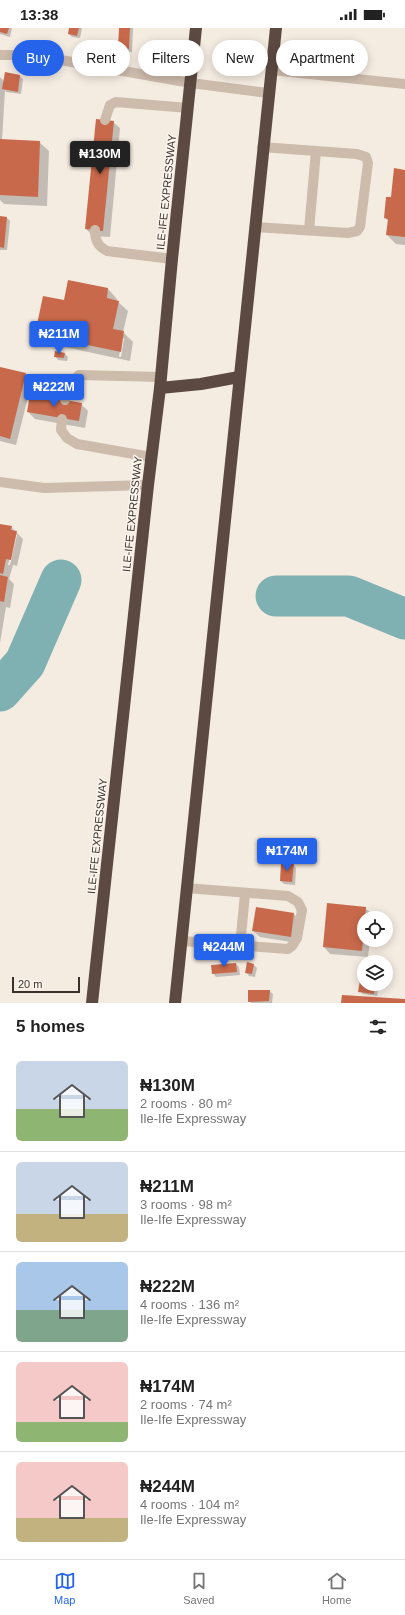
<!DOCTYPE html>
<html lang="en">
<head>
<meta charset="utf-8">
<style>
  body { margin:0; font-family:Arial,sans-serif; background:#f6f6f6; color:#222; height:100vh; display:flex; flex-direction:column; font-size:15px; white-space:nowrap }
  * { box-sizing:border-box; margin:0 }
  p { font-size:13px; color:#767676 }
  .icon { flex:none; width:22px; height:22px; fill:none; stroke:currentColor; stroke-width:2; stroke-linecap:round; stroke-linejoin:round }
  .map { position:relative; height:975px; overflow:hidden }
  .panel { display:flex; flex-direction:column; background:#fff; flex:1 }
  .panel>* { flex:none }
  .top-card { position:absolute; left:12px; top:12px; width:381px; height:36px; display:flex; gap:8px }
  .controls { position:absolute; left:357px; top:883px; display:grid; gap:8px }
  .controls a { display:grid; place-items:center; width:36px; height:36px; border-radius:50%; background:#fff; box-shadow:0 2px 10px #0003; font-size:20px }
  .scale { position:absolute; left:12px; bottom:10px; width:68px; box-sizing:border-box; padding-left:4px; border:2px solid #3b302b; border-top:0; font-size:11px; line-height:14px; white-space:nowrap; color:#3b302b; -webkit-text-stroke:3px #fbf5ee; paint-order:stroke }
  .price { position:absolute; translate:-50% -34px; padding:0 9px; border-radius:4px; background:#2563eb; color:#fff; font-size:13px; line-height:26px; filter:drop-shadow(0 1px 2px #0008) }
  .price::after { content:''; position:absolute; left:50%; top:24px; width:12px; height:9px; margin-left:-6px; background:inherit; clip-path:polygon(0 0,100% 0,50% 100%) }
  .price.on { background:#222; color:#fff }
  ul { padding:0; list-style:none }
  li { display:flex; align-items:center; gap:12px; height:100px; padding:0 16px }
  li+li { border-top:1px solid #e0e0e0 }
  li span { display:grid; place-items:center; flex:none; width:112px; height:80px; border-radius:6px; color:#555 }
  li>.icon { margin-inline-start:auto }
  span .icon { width:48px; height:48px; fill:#fffc; stroke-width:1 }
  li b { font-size:17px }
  h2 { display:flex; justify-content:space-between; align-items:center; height:48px; padding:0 16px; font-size:17px }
  .chip { padding:0 14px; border-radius:18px; background:#fff; box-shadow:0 2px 10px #0003; font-size:14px; line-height:36px }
  .chip.on { background:#2563eb; color:#fff }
  .status { display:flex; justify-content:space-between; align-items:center; height:28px; padding:0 20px; background:#fff; direction:ltr }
  .status svg { height:11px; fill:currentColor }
  .tab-bar { display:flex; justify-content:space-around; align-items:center; height:56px; border-top:1px solid #e0e0e0; background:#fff; font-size:11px; color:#767676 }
  .tab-bar a { display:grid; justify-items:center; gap:2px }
  .tab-bar .on { color:#2563eb }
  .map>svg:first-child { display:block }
  .shadow { fill:#0003; fill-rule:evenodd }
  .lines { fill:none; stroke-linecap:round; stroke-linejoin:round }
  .river { stroke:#7fb0b2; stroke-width:41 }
  .building { fill:#c8694b }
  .lane { stroke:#cdbbac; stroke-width:10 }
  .street { stroke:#cdbbac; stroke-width:10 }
  .highway { stroke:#5c4a42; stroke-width:12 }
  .labels { text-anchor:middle; stroke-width:3; stroke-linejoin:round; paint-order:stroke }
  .street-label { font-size:11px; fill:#3b302b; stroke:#fbf5ee }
</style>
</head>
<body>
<div class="status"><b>13:38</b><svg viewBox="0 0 49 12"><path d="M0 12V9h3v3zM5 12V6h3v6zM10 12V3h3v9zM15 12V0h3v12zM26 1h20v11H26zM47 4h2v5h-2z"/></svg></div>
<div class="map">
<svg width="405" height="975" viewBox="0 0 405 975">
  <rect width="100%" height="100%" fill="#f4ebe1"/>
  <g class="shadow">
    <path d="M0 0H12L10 9 0 6Z"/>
    <path d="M70 0H82L80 10 72 9 69 6Z"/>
    <path d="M120 0H133L132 24 122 23 119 20Z"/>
    <path d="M20 48 23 51 21 66 6 64 5 62 2 112 39 114 49 123 47 178 4 176 0 172V49L4 53Z"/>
    <path d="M113 94 120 100 110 209 93 208 86 201Z"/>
    <path d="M405 143V217L396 216 387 207 389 194 385 190 391 170Z"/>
    <path d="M0 189 7 190 10 193 7 222H0Z"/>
    <path d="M69 253 108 261 117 271V273L128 283 123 304 133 314 130 333 46 315 36 306 65 273ZM122 310H124L121 329H119Z"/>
    <path d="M64 325 68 329 67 333 58 332 55 328Z"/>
    <path d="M0 340 26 346 32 353 16 417 0 413Z"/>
    <path d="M81 376 88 383 85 400 35 391 28 384Z"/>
    <path d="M0 497 11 499 23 511 17 538 13 537 9 551 14 556 10 580 6 579 0 615ZM16 506 17 507 10 537H8Z"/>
    <path d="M293 836 296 840 295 857 284 856 281 853Z"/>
    <path d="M365 880 372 886V890H364V912H370L368 929 330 926 324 919Z"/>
    <path d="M294 886 300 893 297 915 260 909 253 903Z"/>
    <path d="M232 921 236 924 237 930 222 933 218 930Z"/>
    <path d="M236 936 239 939 240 947 216 949 213 945Z"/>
    <path d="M254 937 257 940 255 949 249 948 246 944Z"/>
    <path d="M364 953V956H376L379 958 377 968 363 966 360 963Z"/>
    <path d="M269 963 273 966 272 975H251L249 973Z"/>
  </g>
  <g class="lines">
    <g class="river">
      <path d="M276 568H349L405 591"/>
      <path d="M0 663 25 635 61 552"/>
    </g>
  </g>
  <g class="building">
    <path d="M0 0H9L7 6 0 4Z"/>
    <path d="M69 0H79L77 8 68 6Z"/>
    <path d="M119 0H130L129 21 118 20Z"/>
    <path d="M5 44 20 47 18 64 2 61Z"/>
    <path d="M96 91 114 93 103 203 85 201Z"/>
    <path d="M0 111 40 113 38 169 0 167Z"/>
    <path d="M394 140 405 142V209L386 207 388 191 384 190 386 169H391Z"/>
    <path d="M0 188 7 189 4 220 0 219Z"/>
    <path d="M68 252 108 260 107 270 119 273 113 301 124 303 121 324 35 306 43 268 64 272Z"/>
    <path d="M55 323 65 325 64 330 54 329Z"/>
    <path d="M0 339 26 345 10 411 0 408Z"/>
    <path d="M30 366 82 375 79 393 27 384Z"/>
    <path d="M0 496 12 498 11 502 17 503 11 532 6 531 3 546 0 545Z"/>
    <path d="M0 547 8 549 4 574 0 573Z"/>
    <path d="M281 835H294L292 854 280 853Z"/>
    <path d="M327 875 366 879 362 923 323 919Z"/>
    <path d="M256 879 294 885 291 909 252 903Z"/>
    <path d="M233 920 234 927 217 930 216 923Z"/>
    <path d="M247 934 254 936 252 946 245 945Z"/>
    <path d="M236 935 237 944 212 946 211 937Z"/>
    <path d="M360 952H364V956H375L374 966 358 964Z"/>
    <path d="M248 962H270L269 973 248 974Z"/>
    <path d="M342 967 405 971V975H341Z"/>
  </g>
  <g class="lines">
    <g class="lane">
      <path d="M105 92 110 77 116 74 188 80"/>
      <path d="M255 199 348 205 357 203 360 199 368 135 366 129 357 126 262 119"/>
      <path d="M95 202C95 213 98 218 107 223L172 231"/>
      <path d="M309 202 316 123"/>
      <path d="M65 372 68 357 79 347 161 349"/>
      <path d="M62 391 61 402 67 410 77 416 151 429"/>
      <path d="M181 913 288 921 292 918 297 910 302 882 298 874 288 868 186 860"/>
      <path d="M240 918 245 866"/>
    </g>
    <g class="street">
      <path d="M0 27H32L191 55 268 65"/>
      <path d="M271 42 405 56"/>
      <path d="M0 454 44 460 148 457"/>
    </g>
    <g class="highway">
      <path d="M160 360 201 356 239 349"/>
      <path d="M92 975 148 457 160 360 172 231 196 0"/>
      <path d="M175 975 276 0"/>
    </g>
  </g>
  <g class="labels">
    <g class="street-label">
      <text transform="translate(166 164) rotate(-84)" y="4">ILE-IFE EXPRESSWAY</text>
      <text transform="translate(132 486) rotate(-84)" y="4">ILE-IFE EXPRESSWAY</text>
      <text transform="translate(97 808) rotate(-84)" y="4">ILE-IFE EXPRESSWAY</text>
    </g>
  </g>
</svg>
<div class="controls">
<a><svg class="icon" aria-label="locate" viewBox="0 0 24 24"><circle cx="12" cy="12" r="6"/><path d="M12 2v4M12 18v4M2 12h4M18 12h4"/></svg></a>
<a><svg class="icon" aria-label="layers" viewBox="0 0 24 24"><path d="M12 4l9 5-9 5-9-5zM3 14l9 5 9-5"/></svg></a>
</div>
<div class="scale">20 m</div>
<b class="price on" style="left:100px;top:147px">₦130M</b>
<b class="price" style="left:59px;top:327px">₦211M</b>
<b class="price" style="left:54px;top:380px">₦222M</b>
<b class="price" style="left:287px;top:844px">₦174M</b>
<b class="price" style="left:224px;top:940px">₦244M</b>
<div class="top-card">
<a class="chip on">Buy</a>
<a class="chip">Rent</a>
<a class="chip">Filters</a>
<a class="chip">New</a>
<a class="chip">Apartment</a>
</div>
</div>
<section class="panel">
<h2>5 homes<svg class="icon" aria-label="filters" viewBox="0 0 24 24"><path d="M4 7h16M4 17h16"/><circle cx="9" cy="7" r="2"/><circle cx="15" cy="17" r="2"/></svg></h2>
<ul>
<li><span style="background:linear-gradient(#c9d6e8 60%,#8fb573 0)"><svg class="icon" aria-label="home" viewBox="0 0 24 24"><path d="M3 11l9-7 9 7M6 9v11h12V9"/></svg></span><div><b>₦130M</b><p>2 rooms · 80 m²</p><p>Ile-Ife Expressway</p></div></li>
<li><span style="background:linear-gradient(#c9d6e8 65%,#c2b280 0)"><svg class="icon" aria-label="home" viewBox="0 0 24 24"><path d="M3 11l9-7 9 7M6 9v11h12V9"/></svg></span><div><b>₦211M</b><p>3 rooms · 98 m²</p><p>Ile-Ife Expressway</p></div></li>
<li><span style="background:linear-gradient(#a9c7e8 60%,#7fa58c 0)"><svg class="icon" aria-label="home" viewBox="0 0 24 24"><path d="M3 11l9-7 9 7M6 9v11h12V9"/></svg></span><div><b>₦222M</b><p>4 rooms · 136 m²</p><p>Ile-Ife Expressway</p></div></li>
<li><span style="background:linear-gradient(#f6c9c9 75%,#8fb573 0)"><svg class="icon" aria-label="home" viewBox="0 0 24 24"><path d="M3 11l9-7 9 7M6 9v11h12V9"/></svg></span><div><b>₦174M</b><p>2 rooms · 74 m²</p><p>Ile-Ife Expressway</p></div></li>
<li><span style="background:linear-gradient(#f6c9c9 70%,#c2b280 0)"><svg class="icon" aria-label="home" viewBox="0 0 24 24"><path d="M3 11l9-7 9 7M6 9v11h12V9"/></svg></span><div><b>₦244M</b><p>4 rooms · 104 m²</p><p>Ile-Ife Expressway</p></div></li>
</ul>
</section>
<nav class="tab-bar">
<a class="on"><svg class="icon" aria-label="map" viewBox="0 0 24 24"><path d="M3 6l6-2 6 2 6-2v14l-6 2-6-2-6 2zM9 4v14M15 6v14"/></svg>Map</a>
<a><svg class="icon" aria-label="saved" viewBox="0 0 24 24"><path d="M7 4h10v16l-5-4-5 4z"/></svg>Saved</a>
<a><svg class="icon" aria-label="home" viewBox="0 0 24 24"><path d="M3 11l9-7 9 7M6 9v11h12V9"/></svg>Home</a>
</nav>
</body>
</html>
